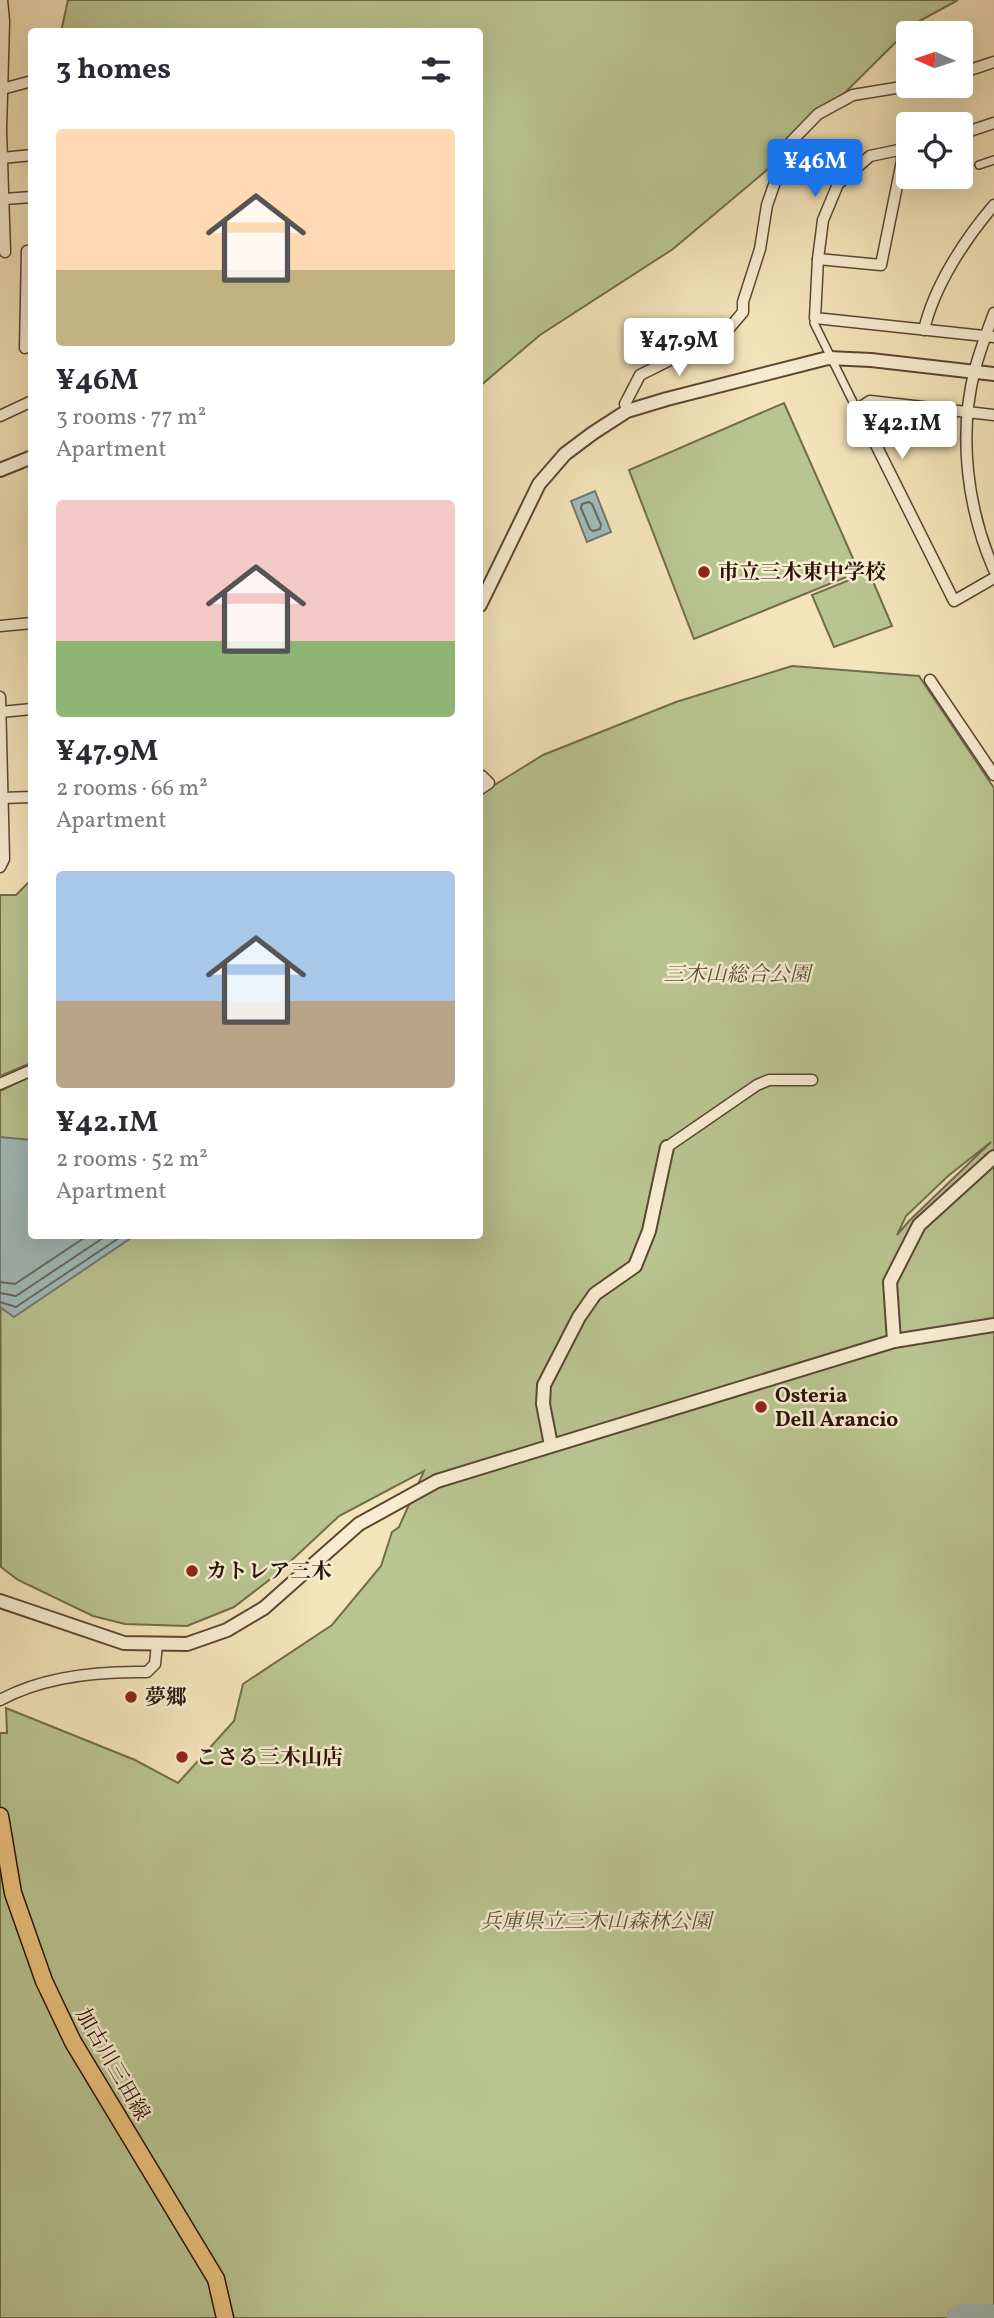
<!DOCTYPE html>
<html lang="en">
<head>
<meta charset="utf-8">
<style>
  body { margin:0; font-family:Vollkorn,"Noto Serif JP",serif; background:#f7f7f7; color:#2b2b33; height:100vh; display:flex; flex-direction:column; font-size:26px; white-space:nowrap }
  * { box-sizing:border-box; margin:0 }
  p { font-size:23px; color:#7c7c81 }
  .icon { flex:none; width:38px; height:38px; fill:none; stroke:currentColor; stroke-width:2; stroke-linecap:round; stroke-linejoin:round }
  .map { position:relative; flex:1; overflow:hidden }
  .side { position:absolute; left:28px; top:28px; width:455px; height:1211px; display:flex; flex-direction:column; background:#fff; border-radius:7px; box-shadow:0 7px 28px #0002 }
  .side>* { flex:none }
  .needle { width:46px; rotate:273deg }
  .tools { position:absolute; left:896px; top:21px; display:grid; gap:14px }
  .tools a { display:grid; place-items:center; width:77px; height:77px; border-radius:7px; background:#fff; box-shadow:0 7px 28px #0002; font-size:35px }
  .price { position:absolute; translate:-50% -60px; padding:0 16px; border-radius:7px; background:#fff; color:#222; font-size:23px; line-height:46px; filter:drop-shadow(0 2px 4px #0008) }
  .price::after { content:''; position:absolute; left:50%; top:42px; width:21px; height:16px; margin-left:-10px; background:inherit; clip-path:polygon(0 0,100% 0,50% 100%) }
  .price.active { background:#1a73e8; color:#fff }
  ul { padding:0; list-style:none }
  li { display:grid; align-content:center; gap:14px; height:371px; padding:0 28px }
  li span { display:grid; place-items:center; height:217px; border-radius:7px; color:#555 }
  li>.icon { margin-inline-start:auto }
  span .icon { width:126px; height:126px; fill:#fffc; stroke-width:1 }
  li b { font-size:30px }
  h2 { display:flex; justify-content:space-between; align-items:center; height:84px; padding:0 28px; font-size:30px }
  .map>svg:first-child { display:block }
  .green { fill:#b9c591; stroke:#716c4c; stroke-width:2; fill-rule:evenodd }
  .water { fill:#a1bcbb; stroke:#717873; stroke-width:2 }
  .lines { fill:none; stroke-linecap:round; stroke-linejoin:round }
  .shore { stroke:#656862; stroke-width:2 }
  .river { stroke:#a1bcbb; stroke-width:21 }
  .pedestrian-casing { stroke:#5c4734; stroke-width:10 }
  .minor-casing { stroke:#5c4734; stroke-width:13 }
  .tertiary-casing { stroke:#5c4734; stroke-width:16 }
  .primary-casing { stroke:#291308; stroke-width:19 }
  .pedestrian { stroke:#f8edd2; stroke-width:7 }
  .minor { stroke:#f8edd2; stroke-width:10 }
  .tertiary { stroke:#f8edd2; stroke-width:12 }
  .primary { stroke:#eac27d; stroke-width:16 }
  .poi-dot { fill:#8f2418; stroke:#f8edd2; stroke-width:2.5 }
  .labels { text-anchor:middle; stroke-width:5; stroke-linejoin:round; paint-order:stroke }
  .poi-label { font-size:21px; font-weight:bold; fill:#291308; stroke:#f8edd2; text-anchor:start }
  .park-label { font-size:21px; font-style:italic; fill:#5b5138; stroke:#f8edd2 }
  .street-label { font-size:21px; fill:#291308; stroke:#f8edd2 }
</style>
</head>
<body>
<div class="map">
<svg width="994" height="2318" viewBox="0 0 994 2318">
  <rect width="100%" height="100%" fill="#f4e4ba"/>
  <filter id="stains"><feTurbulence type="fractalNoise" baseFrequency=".00286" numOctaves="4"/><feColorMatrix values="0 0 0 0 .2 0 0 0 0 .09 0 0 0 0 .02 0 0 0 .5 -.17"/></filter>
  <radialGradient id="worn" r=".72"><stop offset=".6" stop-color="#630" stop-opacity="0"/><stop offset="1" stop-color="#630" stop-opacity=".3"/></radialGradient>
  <g class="green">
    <path d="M68 0H958L914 24 767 170 673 249 540 335 480 386V32H61Z"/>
    <path d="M784 403 859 572 694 639 629 470Z"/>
    <path d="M869 572 892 626 834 647 812 595Z"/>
    <path d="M792 666 919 676 994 788V2318H0V1733H7L6 1708 135 1760 178 1783 234 1721 243 1684 332 1625 381 1566 392 1532 399 1527 424 1471 339 1516 277 1574 234 1607 187 1626 125 1624 93 1616 18 1580 1 1567 0 1091 31 1076 32 1236H480V794L543 755 676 702ZM991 1142 909 1221 897 1235 906 1216 948 1176Z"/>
    <path d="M31 880V1063L0 1076V895H16Z"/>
  </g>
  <g class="water">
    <path d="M595 491 611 532 587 542 571 501Z"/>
    <path d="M0 1137 31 1140 32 1236H134L14 1317 0 1307Z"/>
  </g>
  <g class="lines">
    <g class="shore">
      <path d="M589 502 592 504 601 525 600 529 593 531 590 529 581 508 582 504Z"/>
      <path d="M0 1282 15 1284 87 1236"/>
      <path d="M0 1293 16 1296 106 1236"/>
      <path d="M0 1302 16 1307 122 1236"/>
    </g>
    <path class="river" d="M957 2318 961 2315H994"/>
    <defs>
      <g id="pedestrian">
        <path d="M979 165 994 160"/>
        <path d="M815 318 814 323 854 404 858 409"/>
      </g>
      <g id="minor">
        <path d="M2 0 4 21 1 130 5 252"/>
        <path d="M961 73 994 62"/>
        <path d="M2 89 32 81"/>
        <path d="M961 134 994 123"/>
        <path d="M908 148 870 156 838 184 823 220 818 259 815 318 994 337"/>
        <path d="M2 158 32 155"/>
        <path d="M4 199 32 197"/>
        <path d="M818 259 881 265 902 161V150"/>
        <path d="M994 313C987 332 980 350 975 369 958 435 967 508 994 570"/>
        <path d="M924 330C934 286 965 239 994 205"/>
        <path d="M25 348 27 251"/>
        <path d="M627 411 625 404 640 375 726 332 743 312V302L760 249 767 205 788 145 818 114 853 95 908 86"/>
        <path d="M994 415 870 401 858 409 954 601 994 578"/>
        <path d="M0 416 32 401"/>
        <path d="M0 626 32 623"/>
        <path d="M930 680 994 775"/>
        <path d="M0 697 4 859 0 867"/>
        <path d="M0 712 32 709"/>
        <path d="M480 777 482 776 489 783 480 789"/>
        <path d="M2 798 32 797"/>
        <path d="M0 1084 32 1070"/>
        <path d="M667 1147 757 1085 769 1080H812"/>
        <path d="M0 1700C44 1676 98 1671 147 1672L155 1664 157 1644"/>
      </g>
      <g id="tertiary">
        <path d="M0 470 32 457"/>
        <path d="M480 605 539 484 565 454 593 433 627 411 667 399 828 358 871 360 994 374"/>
        <path d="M894 1341 890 1282 919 1225 994 1157"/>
        <path d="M551 1445 543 1404 544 1385 579 1317 595 1294 635 1266 649 1231 667 1147"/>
        <path d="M0 1601 124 1643 187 1644 227 1630 264 1608 359 1524 437 1481 894 1341 994 1325"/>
      </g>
      <path id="primary" d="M0 1816 13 1893 44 1981 73 2042 216 2279 225 2318"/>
    </defs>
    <use href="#pedestrian" class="pedestrian-casing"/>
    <use href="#minor" class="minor-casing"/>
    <use href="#tertiary" class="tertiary-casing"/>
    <use href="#primary" class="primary-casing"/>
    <use href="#pedestrian" class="pedestrian"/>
    <use href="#minor" class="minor"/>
    <use href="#tertiary" class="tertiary"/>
    <use href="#primary" class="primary"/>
  </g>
  <g class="poi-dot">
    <circle cx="704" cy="572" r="7"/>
    <circle cx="761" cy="1407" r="7"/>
    <circle cx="192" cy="1571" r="7"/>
    <circle cx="131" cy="1697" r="7"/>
    <circle cx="182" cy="1757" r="7"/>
  </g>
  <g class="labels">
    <g class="poi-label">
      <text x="718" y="579">市立三木東中学校</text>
      <text x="775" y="1402">Osteria<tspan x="775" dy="24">Dell Arancio</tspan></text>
      <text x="206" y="1578">カトレア三木</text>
      <text x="145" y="1704">夢郷</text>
      <text x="196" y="1764">こさる三木山店</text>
    </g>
    <g class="park-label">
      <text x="737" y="981">三木山総合公園</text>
      <text x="596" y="1928">兵庫県立三木山森林公園</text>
    </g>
    <g class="street-label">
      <text transform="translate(113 2064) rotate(60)" y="7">加古川三田線</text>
    </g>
  </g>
  <rect width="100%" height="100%" filter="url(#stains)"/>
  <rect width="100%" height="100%" fill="url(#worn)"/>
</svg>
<div class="tools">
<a><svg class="needle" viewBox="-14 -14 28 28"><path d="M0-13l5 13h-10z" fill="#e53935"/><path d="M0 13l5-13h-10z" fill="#7c7c81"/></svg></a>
<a><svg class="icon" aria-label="locate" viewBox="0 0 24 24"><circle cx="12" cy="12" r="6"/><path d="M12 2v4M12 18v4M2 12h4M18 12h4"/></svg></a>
</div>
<b class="price active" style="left:815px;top:199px">¥46M</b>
<b class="price" style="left:679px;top:378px">¥47.9M</b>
<b class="price" style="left:902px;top:461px">¥42.1M</b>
<section class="side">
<h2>3 homes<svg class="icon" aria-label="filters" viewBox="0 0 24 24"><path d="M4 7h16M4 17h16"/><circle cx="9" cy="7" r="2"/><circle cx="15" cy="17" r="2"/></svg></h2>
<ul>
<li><span style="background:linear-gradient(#ffd9b3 65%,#c2b280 0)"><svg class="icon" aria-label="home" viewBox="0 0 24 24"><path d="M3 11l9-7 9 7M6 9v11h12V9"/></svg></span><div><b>¥46M</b><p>3 rooms · 77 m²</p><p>Apartment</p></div></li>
<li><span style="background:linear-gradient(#f6c9c9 65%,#8fb573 0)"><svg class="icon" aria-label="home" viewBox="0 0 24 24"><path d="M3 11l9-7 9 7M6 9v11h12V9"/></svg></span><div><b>¥47.9M</b><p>2 rooms · 66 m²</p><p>Apartment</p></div></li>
<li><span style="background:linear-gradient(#a9c7e8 60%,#b9a48a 0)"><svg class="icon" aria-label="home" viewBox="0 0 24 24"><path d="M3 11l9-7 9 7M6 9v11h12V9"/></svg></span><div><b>¥42.1M</b><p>2 rooms · 52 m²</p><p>Apartment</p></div></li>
</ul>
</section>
</div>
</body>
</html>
